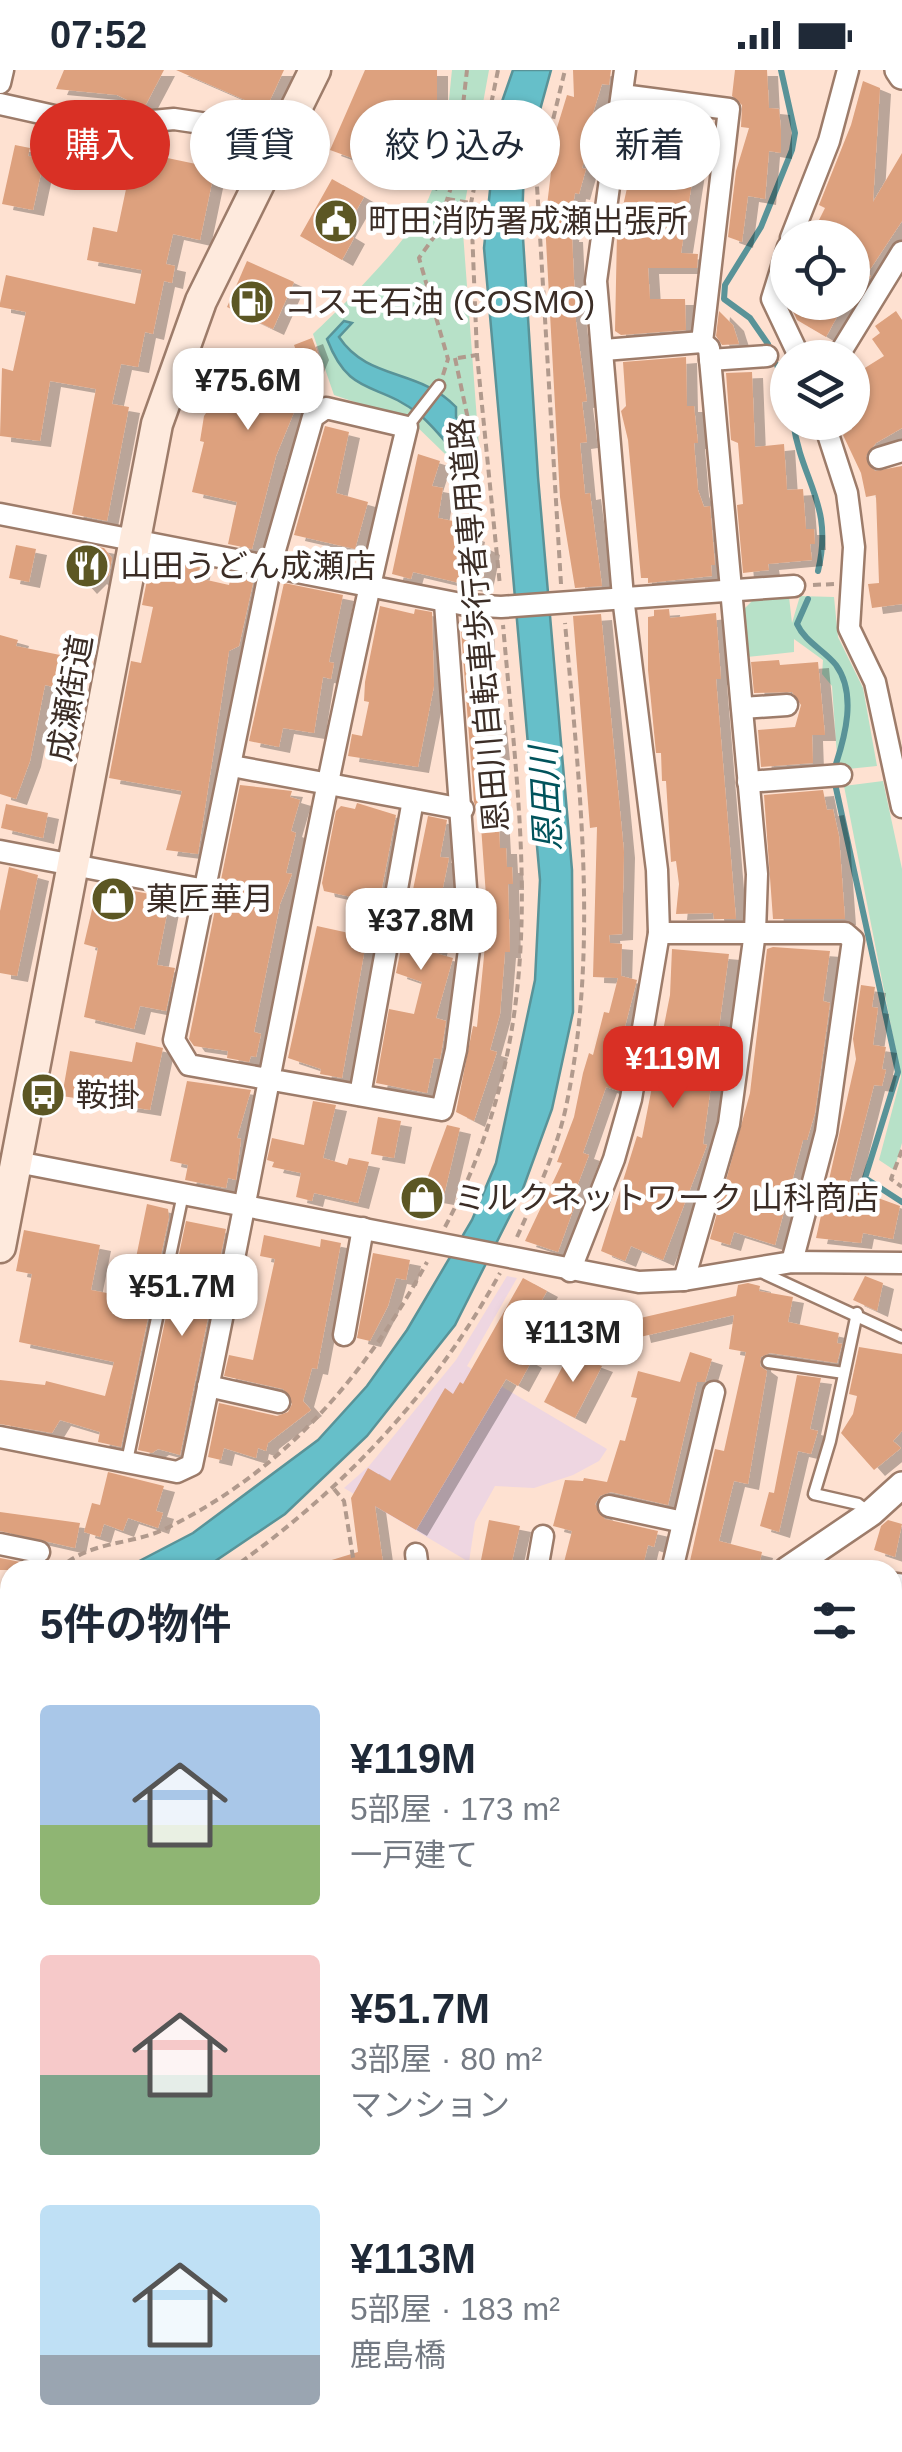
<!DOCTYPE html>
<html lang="ja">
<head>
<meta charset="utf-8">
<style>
  body { margin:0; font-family:Helvetica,"Noto Sans JP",sans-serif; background:#f6f6f7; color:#1f2937; height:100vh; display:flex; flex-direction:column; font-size:38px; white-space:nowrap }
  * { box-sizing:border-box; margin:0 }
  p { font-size:32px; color:#747a83 }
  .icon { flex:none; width:55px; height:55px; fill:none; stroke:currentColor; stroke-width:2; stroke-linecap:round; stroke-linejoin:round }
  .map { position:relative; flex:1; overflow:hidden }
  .details { position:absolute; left:0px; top:1490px; width:902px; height:892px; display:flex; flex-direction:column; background:#fff; border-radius:30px 30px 0 0; box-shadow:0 2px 8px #0004 }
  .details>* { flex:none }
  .guide { position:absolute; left:30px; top:30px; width:842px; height:90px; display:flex; gap:20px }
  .fabs { position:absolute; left:770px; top:150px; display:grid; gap:20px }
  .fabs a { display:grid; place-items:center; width:100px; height:100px; border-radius:50%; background:#fff; box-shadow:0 2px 8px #0004; font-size:50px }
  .price { position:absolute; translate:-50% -85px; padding:0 22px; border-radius:20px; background:#fff; color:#222; font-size:32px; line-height:65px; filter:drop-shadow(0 2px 5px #0008) }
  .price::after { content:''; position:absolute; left:50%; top:60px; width:30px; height:22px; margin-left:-15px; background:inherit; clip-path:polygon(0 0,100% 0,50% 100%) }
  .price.current { background:#d93025; color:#fff }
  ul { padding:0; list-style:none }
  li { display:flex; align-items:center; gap:30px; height:250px; padding:0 40px }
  li span { display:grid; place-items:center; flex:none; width:280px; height:200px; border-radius:10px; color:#555 }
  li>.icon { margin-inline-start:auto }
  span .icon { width:120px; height:120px; fill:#fffc; stroke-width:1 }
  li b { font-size:42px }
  h2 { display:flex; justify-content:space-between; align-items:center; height:120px; padding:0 40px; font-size:42px }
  .tag { padding:0 35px; border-radius:45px; background:#fff; box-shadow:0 2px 8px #0004; font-size:35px; line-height:90px }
  .tag.current { background:#d93025; color:#fff }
  .status { display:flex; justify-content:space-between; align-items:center; height:70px; padding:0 50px; background:#fff; direction:ltr }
  .status svg { height:28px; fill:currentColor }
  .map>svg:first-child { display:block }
  .education { fill:#eed6e1 }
  .green { fill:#b7e1c8 }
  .water { fill:#66bfc9; stroke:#599398; stroke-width:2.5 }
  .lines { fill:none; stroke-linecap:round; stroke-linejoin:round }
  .stream { stroke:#599398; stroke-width:6 }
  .building { fill:#dda17e; filter:url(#shadow) }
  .service-casing { stroke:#9d7c6a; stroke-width:15 }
  .minor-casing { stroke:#9d7c6a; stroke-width:25 }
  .tertiary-casing { stroke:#9d7c6a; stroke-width:30 }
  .secondary-casing { stroke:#9d7c6a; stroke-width:35 }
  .path { stroke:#b19a8d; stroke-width:4; stroke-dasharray:8 5; stroke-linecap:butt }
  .service { stroke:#fff; stroke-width:10 }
  .minor { stroke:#fff; stroke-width:20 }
  .tertiary { stroke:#fff; stroke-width:25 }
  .secondary { stroke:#feeadd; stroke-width:30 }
  .labels { text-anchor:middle; stroke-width:9; stroke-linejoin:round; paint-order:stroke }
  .poi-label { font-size:32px; fill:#3b2d26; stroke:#fff; text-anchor:start }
  .street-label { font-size:32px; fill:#3b2d26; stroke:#fff }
  .water-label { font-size:35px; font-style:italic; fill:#00535b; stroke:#fff }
</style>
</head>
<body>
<div class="status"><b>07:52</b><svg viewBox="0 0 49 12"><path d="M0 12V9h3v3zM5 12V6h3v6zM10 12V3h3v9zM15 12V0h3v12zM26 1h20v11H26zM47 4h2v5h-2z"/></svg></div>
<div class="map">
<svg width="902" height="2382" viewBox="0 0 902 2382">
  <defs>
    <filter id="shadow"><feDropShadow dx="11" dy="6" stdDeviation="0" flood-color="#0004"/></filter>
  </defs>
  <rect width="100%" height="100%" fill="#fee1d1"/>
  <g class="education">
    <path d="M507 1206 517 1208 467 1296 607 1379 599 1391 573 1405 534 1418 495 1416 475 1452 469 1492 344 1418 369 1396 456 1290Z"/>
    <path d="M0 2300 10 2306V2372L20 2374 0 2376Z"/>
  </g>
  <g class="green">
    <path d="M452 0H489L462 149 481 404 475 413 411 351 334 325 313 264C347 232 404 176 425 136 446 95 447 45 452 0Z"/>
    <path d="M800 526 834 527 838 567 863 618 877 696 838 700 832 616 822 604 823 590 794 569V582L747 587 743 540 752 531 789 527 792 553Z"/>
    <path d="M883 711 902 799V1073L894 1100 879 1090 901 1007 844 716Z"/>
  </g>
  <g class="water">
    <path d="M513 0H551L524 98 522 152 538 407 572 800 573 942 552 1039 521 1124 455 1255 367 1366 285 1444 202 1500H122L193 1463 318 1370 367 1316 407 1260 472 1150 496 1093 535 910 540 810 484 178 498 43Z"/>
    <path d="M344 251 352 253 339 267C368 311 419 298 456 337V347L475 369 478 397 472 403C454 384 440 362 420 345 377 310 350 329 327 269Z"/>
    <path d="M892 1737 902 1740V1866L893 1859Z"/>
  </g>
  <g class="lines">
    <g class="stream">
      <path d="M768 274 750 248 724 229 725 215 761 157 792 80 795 63 781 0"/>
      <path d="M777 295 788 324"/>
      <path d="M793 352C802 413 834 435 818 501"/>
      <path d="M808 529 797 554C805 572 824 580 836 595 857 624 845 667 835 697"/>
      <path d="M836 718 898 1002 865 1108 902 1132"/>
    </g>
  </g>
  <g class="building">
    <path d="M64 0H164L144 38 117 25 56 19Z"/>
    <path d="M176 0H284L266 39Z"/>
    <path d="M365 0H437V80L426 115 330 80Z"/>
    <path d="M573 0H611L609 15 602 14 584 72 589 73 582 98 586 99 579 124 575 123 568 166H572L576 252 587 331 582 332 587 372 580 373 585 424 590 423 602 516 575 518 560 427 545 152 556 61 567 25 574 27Z"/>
    <path d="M735 0H767L769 38 779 39 781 60V83L769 81 765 129 748 126 742 172 728 167 736 101 749 58 741 57 742 35 732 26Z"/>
    <path d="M863 11 880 18 873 132 902 83V151L867 204 871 206 852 236V168H810L825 138 819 135 851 55Z"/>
    <path d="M633 40 714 52 710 82 697 80 681 183 698 184 697 198H648L650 229H685L686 260 621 265 615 261 617 163 627 118H623Z"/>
    <path d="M15 75 30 78 28 86 44 89 33 140 2 134Z"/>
    <path d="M134 81 215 98 200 170 173 164 166 194 175 196 172 213 164 211 153 264 145 262 138 297 121 294 112 334 129 337 107 451 72 444 96 319 50 311 40 371 0 366 2 298 13 301 26 242 0 237V233L6 205 135 234 142 200 87 190 93 157 117 162Z"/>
    <path d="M332 109 364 127 344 162 354 168 342 190 300 166Z"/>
    <path d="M247 191 294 212 273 259 227 237Z"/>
    <path d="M789 232H845L826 267 797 250Z"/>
    <path d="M719 241 733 255 739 274 722 275 716 266Z"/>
    <path d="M896 241 902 250V358L876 373 866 386 875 401 902 396V534L872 538 868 514 879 513 876 425 866 427 861 403 843 365 852 359V306L884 286 872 269 880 263 875 256Z"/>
    <path d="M312 268 318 284 276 386 252 479 228 474 237 432 192 422 204 372 200 371 204 346 231 307 199 296 204 279 304 302 294 275Z"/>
    <path d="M686 287 687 336H694L698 373H694L698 420 704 437 710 436 715 495H711L712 506 648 513V508H641L628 370 621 341 626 336 623 292Z"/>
    <path d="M752 302 755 377 784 374 787 420 803 419 806 459H814L815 474H810L812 490 768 494 769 500 743 503 737 435 743 434 738 373 731 370 726 303Z"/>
    <path d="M325 356 349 362 336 423 368 432 355 479 294 465Z"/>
    <path d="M418 384 440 391 432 416 443 418 438 448 453 451 451 458 474 466 473 471 489 479 481 518 413 502 411 509 392 504Z"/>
    <path d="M16 475 36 479 29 512 9 508Z"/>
    <path d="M94 476 104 478 112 488 109 505 101 513 96 508 86 518 69 499Z"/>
    <path d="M151 490 200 497 198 508 229 515 232 503 249 507 248 511 253 513 239 576 229 581 198 784 166 780 182 721 109 708 131 591 141 593 153 537 142 535Z"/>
    <path d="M284 513 343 525 329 592 334 593 331 609 323 607 314 663 283 658 279 677 249 671Z"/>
    <path d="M380 536 414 544 415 539 432 542 434 616 418 697 348 686 352 664 362 666 369 632 364 631 365 612Z"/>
    <path d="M669 539 670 548 716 543 721 609H716L736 849H714L713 843 676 844 679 814 676 791 671 792 666 711H662L661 683H656L648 600V547L654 546V540Z"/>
    <path d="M601 544 624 782 622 864 609 865 610 873 622 874 621 906 637 910 613 1003 621 1006 618 1021 606 1017 583 1083 589 1085 576 1119 580 1121 558 1182 525 1171 562 1093 557 1092 574 1047 583 1003 589 983 593 985 604 942 609 943 618 908 593 907 597 757 590 758 573 546Z"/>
    <path d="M483 559 489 644H495L499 684 488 685 493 740 476 738 474 732 461 560Z"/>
    <path d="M0 565 18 570 16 576 65 586 58 618 45 615 30 691 16 729 0 724Z"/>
    <path d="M779 590 780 595 818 592 825 665H812L813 693 761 697 758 660 795 657 801 635 792 622 754 623 751 592Z"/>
    <path d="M240 715 292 721 290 727 300 730 291 761 296 763 286 803 292 804 280 834 254 962 261 964 256 987 251 986 249 992 227 988 228 981 194 976 189 969Z"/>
    <path d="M823 720 827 740 833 739 839 766 845 849H773L764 725Z"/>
    <path d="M357 733 396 745 380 828 374 827 342 1008 320 1004 321 999 288 988 317 856 349 863 356 828 324 821 322 813 336 741 341 736 355 739Z"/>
    <path d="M6 734 48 743 43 768 1 758Z"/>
    <path d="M498 741 500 778H506L507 797H512L513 814H508L510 882H505L500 944 490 980 497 982 474 1051 456 1042 473 956 477 957 484 886 487 840 480 742Z"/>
    <path d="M428 746 447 750 440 787 449 788 442 822 453 824 454 838 450 855 443 853 435 883 453 888 436 948 446 951 442 978 440 989 434 988 427 1023 376 1013 389 939 414 944 422 912 396 903Z"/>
    <path d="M9 797 38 805 17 906 0 903V841Z"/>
    <path d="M98 814 170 828 157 895 175 898 166 941 140 936 134 959 84 947 98 878 84 874Z"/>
    <path d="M773 877 830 881 823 931 830 933 815 1043 807 1070H803L775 1175 734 1162 730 1175 710 1169 750 1023 767 879Z"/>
    <path d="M672 879 729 884 703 1074 707 1075 663 1190 631 1176 625 1191 601 1181 637 1066 642 1068 670 925Z"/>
    <path d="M861 915 875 917 872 937 878 938 873 975 886 977 882 999 886 1000 882 1016 874 1015 848 1117 900 1136 893 1169 863 1163 861 1173 816 1168 856 989 853 969Z"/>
    <path d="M136 972 163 978 150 1040 62 1026 70 981 132 992Z"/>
    <path d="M187 1011 251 1020 237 1068 241 1069 236 1110 228 1108 226 1118 185 1110 188 1095 170 1091Z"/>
    <path d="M313 1031 336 1035 323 1088 347 1095 349 1088 369 1092 358 1133 314 1123 312 1131 296 1127 301 1103 272 1097 274 1092 267 1090 272 1068 304 1075Z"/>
    <path d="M378 1047 401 1051 394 1088 371 1084Z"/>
    <path d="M447 1055 460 1058 443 1129 421 1125Z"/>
    <path d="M147 1134 168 1139 169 1147 121 1377 98 1372 100 1362 60 1350 52 1363 0 1354V1310L45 1315 46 1311 105 1326 114 1292 19 1272 32 1204 16 1201 24 1160 100 1175 91 1220 128 1227Z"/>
    <path d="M186 1151 226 1159 180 1385 158 1379 152 1383 138 1380Z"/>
    <path d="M264 1165 320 1177 321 1169 341 1173 317 1299 312 1298 303 1331 311 1340 268 1373 266 1381 258 1378 256 1388 224 1378 221 1390 208 1387 219 1333 277 1346 288 1342 292 1334 283 1319 224 1306 229 1285 253 1290 275 1189 260 1186Z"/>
    <path d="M373 1183 410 1190 406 1210 396 1208 388 1236 370 1271 357 1268Z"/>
    <path d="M865 1206 883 1213 877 1241 853 1230Z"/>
    <path d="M523 1208 547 1221 513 1282 531 1292 518 1316 506 1309 416 1460 375 1436 384 1500H313L312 1496 358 1482 351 1428 368 1398 390 1411 445 1318 453 1324 460 1312 463 1314Z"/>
    <path d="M748 1213 760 1216 759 1221 793 1227 788 1252 839 1263 837 1273 842 1274 837 1293 770 1283 761 1287 760 1296 767 1301 748 1414 734 1411 719 1471 762 1482 758 1500H688L715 1379 724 1381 746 1282 729 1279 734 1245 640 1267 636 1249 736 1226 738 1215Z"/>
    <path d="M859 1277 902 1284V1361L893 1371 901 1378 874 1400 841 1363 853 1344 857 1326 849 1324Z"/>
    <path d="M690 1282 712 1289 705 1312H697L668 1435 611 1422 600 1426 595 1434 605 1449 658 1461 654 1477 648 1475 642 1500H562L572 1461 553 1456 565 1410 583 1411 584 1408 607 1412 620 1370 625 1371 637 1328 631 1327 638 1301 680 1312Z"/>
    <path d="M569 1284 602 1296 575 1348 544 1332Z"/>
    <path d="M797 1305 821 1308 810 1359 818 1361 811 1384 798 1381 779 1462 760 1456 769 1422 774 1423Z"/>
    <path d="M108 1402 164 1416 156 1441 163 1443 158 1458 128 1448 123 1461 104 1454 100 1467 84 1462 92 1433 100 1435Z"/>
    <path d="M0 1442 80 1453 75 1478 0 1461Z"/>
    <path d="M489 1450 520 1456 510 1500 486 1498 487 1491 481 1490Z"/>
    <path d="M888 1450 902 1454 895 1487 874 1480 881 1456Z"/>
    <path d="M0 1488 36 1495H41L39 1500H0Z"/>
  </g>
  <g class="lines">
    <defs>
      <g id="service">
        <path d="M407 357 439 316"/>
        <path d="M759 1201 902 1267"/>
        <path d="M857 1243 830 1371 814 1424 858 1434 869 1442"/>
        <path d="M768 1292 844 1303"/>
        <path d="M127 1391 183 1124"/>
        <path d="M892 1618 902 1624"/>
        <path d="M0 1732 10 1729"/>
        <path d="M894 2109 902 2099"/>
        <path d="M892 2328 902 2319"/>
        <path d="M484 2372 488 2382"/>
        <path d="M341 2382 349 2372"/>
        <path d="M767 2382 770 2372"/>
        <path d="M869 2382 870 2372"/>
      </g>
      <g id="minor">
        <path d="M0 13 3 0"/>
        <path d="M622 25 729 39 702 272 709 278 757 804 755 862 729 1054 684 1210"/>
        <path d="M0 34 99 56 174 49 283 65"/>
        <path d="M791 168 829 71 848 0"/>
        <path d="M788 177 772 229 800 288"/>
        <path d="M604 280 702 272"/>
        <path d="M837 288 902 182"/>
        <path d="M710 290 767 286"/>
        <path d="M824 352 847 423 854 477 849 558 875 612 902 737"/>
        <path d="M879 388 902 381"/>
        <path d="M0 444 466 535 501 537 794 516"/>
        <path d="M742 638 787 635"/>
        <path d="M232 696 463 739"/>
        <path d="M748 712 841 705"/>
        <path d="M0 781 205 820"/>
        <path d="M659 863H845L853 870 826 1062 792 1192"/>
        <path d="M360 1025 413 730"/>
        <path d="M17 1092 639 1212 684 1210 792 1192 902 1193"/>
        <path d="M570 1201 614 1089 631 1029 659 863 657 800 623 527 596 211 625 0"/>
        <path d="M344 1265 363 1158"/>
        <path d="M208 1316 279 1332"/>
        <path d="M0 1367 177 1402 192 1395C265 1049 323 701 407 357L326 338 313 347 271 494 174 970 189 995 442 1040 456 980 470 872 445 533"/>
        <path d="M609 1436 683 1452"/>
        <path d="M0 1474 39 1482"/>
        <path d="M416 1484 418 1500"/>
        <path d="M537 1500 543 1466"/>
        <path d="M672 1500 714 1322"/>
        <path d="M892 1721 902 1724"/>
        <path d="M892 1873 902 1879"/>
        <path d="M892 2037 902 2045"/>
        <path d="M0 2057 10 2054"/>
        <path d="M0 2081 10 2070"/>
        <path d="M199 2372 201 2382"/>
      </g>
      <g id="tertiary">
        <path d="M898 0 902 6"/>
        <path d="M787 1500 871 1443 902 1415"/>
        <path d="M892 1516 902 1517"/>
        <path d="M892 2213H902"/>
        <path d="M679 2372 698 2382"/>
        <path d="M574 2382 576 2372"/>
      </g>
      <path id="secondary" d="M0 1177 157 354 201 231 315 0"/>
    </defs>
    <use href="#service" class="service-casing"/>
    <use href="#minor" class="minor-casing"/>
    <use href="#tertiary" class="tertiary-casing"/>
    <use href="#secondary" class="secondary-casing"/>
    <g class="path">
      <path d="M498 0 471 133 477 285 500 516"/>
      <path d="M447 129 471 133"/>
      <path d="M455 288 468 349 484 352"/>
      <path d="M458 288 477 285"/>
      <path d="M443 305 448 289 419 188 436 164 455 105 467 0"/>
      <path d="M561 514 537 116 565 0"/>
      <path d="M813 515 834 514"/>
      <path d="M902 1080 891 1109 902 1117"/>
      <path d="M445 1157C552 954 522 773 503 555"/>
      <path d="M517 1167C536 1125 558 1078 567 1032 599 876 579 710 565 553"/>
      <path d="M334 1419 344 1431 355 1500"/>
      <path d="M57 1500C94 1468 130 1477 169 1457 286 1399 366 1305 427 1192"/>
      <path d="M230 1500C342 1421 434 1324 500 1203"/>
      <path d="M0 1529 2 1535 10 1532"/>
      <path d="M0 1529 10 1526"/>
      <path d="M0 1594 10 1591"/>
      <path d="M0 1613 10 1614"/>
      <path d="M4 2382 22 2381 33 2372"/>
    </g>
    <use href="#service" class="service"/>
    <use href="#minor" class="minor"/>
    <use href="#tertiary" class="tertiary"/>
    <use href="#secondary" class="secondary"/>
  </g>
  <defs>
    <symbol id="civic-disc" viewBox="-11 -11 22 22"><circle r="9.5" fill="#5c5724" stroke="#fff"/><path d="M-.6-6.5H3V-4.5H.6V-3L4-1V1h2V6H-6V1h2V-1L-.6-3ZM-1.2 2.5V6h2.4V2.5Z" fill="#fff"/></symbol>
    <symbol id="fuel-disc" viewBox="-11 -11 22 22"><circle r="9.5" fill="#5c5724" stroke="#fff"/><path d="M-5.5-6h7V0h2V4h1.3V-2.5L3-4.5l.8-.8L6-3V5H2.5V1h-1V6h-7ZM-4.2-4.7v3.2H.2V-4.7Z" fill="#fff"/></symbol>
    <symbol id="restaurant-disc" viewBox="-11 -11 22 22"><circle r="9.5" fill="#5c5724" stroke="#fff"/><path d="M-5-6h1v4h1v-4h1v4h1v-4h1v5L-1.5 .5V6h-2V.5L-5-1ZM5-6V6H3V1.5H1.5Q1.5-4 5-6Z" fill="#fff"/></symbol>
    <symbol id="shop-disc" viewBox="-11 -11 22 22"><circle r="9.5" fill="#5c5724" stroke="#fff"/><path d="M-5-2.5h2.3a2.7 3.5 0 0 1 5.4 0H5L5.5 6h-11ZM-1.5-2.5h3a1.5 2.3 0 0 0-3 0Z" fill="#fff"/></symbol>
    <symbol id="bus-disc" viewBox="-11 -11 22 22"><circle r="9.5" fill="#5c5724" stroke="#fff"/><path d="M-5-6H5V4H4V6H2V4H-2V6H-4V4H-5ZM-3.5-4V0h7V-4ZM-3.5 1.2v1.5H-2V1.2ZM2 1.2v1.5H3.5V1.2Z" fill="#fff"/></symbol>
  </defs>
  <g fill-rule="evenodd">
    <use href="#civic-disc" x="311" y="126" width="50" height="50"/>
    <use href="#fuel-disc" x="227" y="207" width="50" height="50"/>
    <use href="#restaurant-disc" x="62" y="471" width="50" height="50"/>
    <use href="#shop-disc" x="88" y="804" width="50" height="50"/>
    <use href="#bus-disc" x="18" y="1000" width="50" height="50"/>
    <use href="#shop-disc" x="397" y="1103" width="50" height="50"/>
  </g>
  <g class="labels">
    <g class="poi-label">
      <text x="368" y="162">町田消防署成瀬出張所</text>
      <text x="284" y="243">コスモ石油 (COSMO)</text>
      <text x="120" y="507">山田うどん成瀬店</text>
      <text x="146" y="840">菓匠華月</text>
      <text x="76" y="1036">鞍掛</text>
      <text x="454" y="1139">ミルクネットワーク 山科商店</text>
    </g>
    <g class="street-label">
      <text transform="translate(479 555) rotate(-95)" y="11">恩田川自転車歩行者専用道路</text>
      <text transform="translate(70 628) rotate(-80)" y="11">成瀬街道</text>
    </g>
    <g class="water-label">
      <text transform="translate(546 729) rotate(-93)" y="12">恩田川</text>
    </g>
  </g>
</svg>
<div class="fabs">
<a><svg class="icon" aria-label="locate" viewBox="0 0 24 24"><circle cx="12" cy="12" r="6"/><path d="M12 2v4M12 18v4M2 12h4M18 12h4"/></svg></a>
<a><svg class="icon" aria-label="layers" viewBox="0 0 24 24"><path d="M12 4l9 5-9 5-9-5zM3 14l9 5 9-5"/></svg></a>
</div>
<b class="price" style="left:248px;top:363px">¥75.6M</b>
<b class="price" style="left:421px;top:903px">¥37.8M</b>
<b class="price current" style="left:673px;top:1041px">¥119M</b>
<b class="price" style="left:182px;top:1269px">¥51.7M</b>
<b class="price" style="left:573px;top:1315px">¥113M</b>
<div class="guide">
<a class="tag current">購入</a>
<a class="tag">賃貸</a>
<a class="tag">絞り込み</a>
<a class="tag">新着</a>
</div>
<section class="details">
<h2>5件の物件<svg class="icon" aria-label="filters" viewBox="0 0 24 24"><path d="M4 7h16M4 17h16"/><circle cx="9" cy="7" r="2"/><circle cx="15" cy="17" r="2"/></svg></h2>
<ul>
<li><span style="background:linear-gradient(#a9c7e8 60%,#8fb573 0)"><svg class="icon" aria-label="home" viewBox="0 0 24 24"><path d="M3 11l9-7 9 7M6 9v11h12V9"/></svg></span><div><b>¥119M</b><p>5部屋 · 173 m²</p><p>一戸建て</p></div></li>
<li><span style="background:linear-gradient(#f6c9c9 60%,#7fa58c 0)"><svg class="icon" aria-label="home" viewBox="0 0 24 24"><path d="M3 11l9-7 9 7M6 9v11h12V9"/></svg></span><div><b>¥51.7M</b><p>3部屋 · 80 m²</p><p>マンション</p></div></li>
<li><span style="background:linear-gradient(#bfe0f5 75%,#9aa5b1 0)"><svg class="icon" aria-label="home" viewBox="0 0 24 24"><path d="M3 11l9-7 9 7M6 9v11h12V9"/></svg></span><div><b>¥113M</b><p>5部屋 · 183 m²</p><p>鹿島橋</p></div></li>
</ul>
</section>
</div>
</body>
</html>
